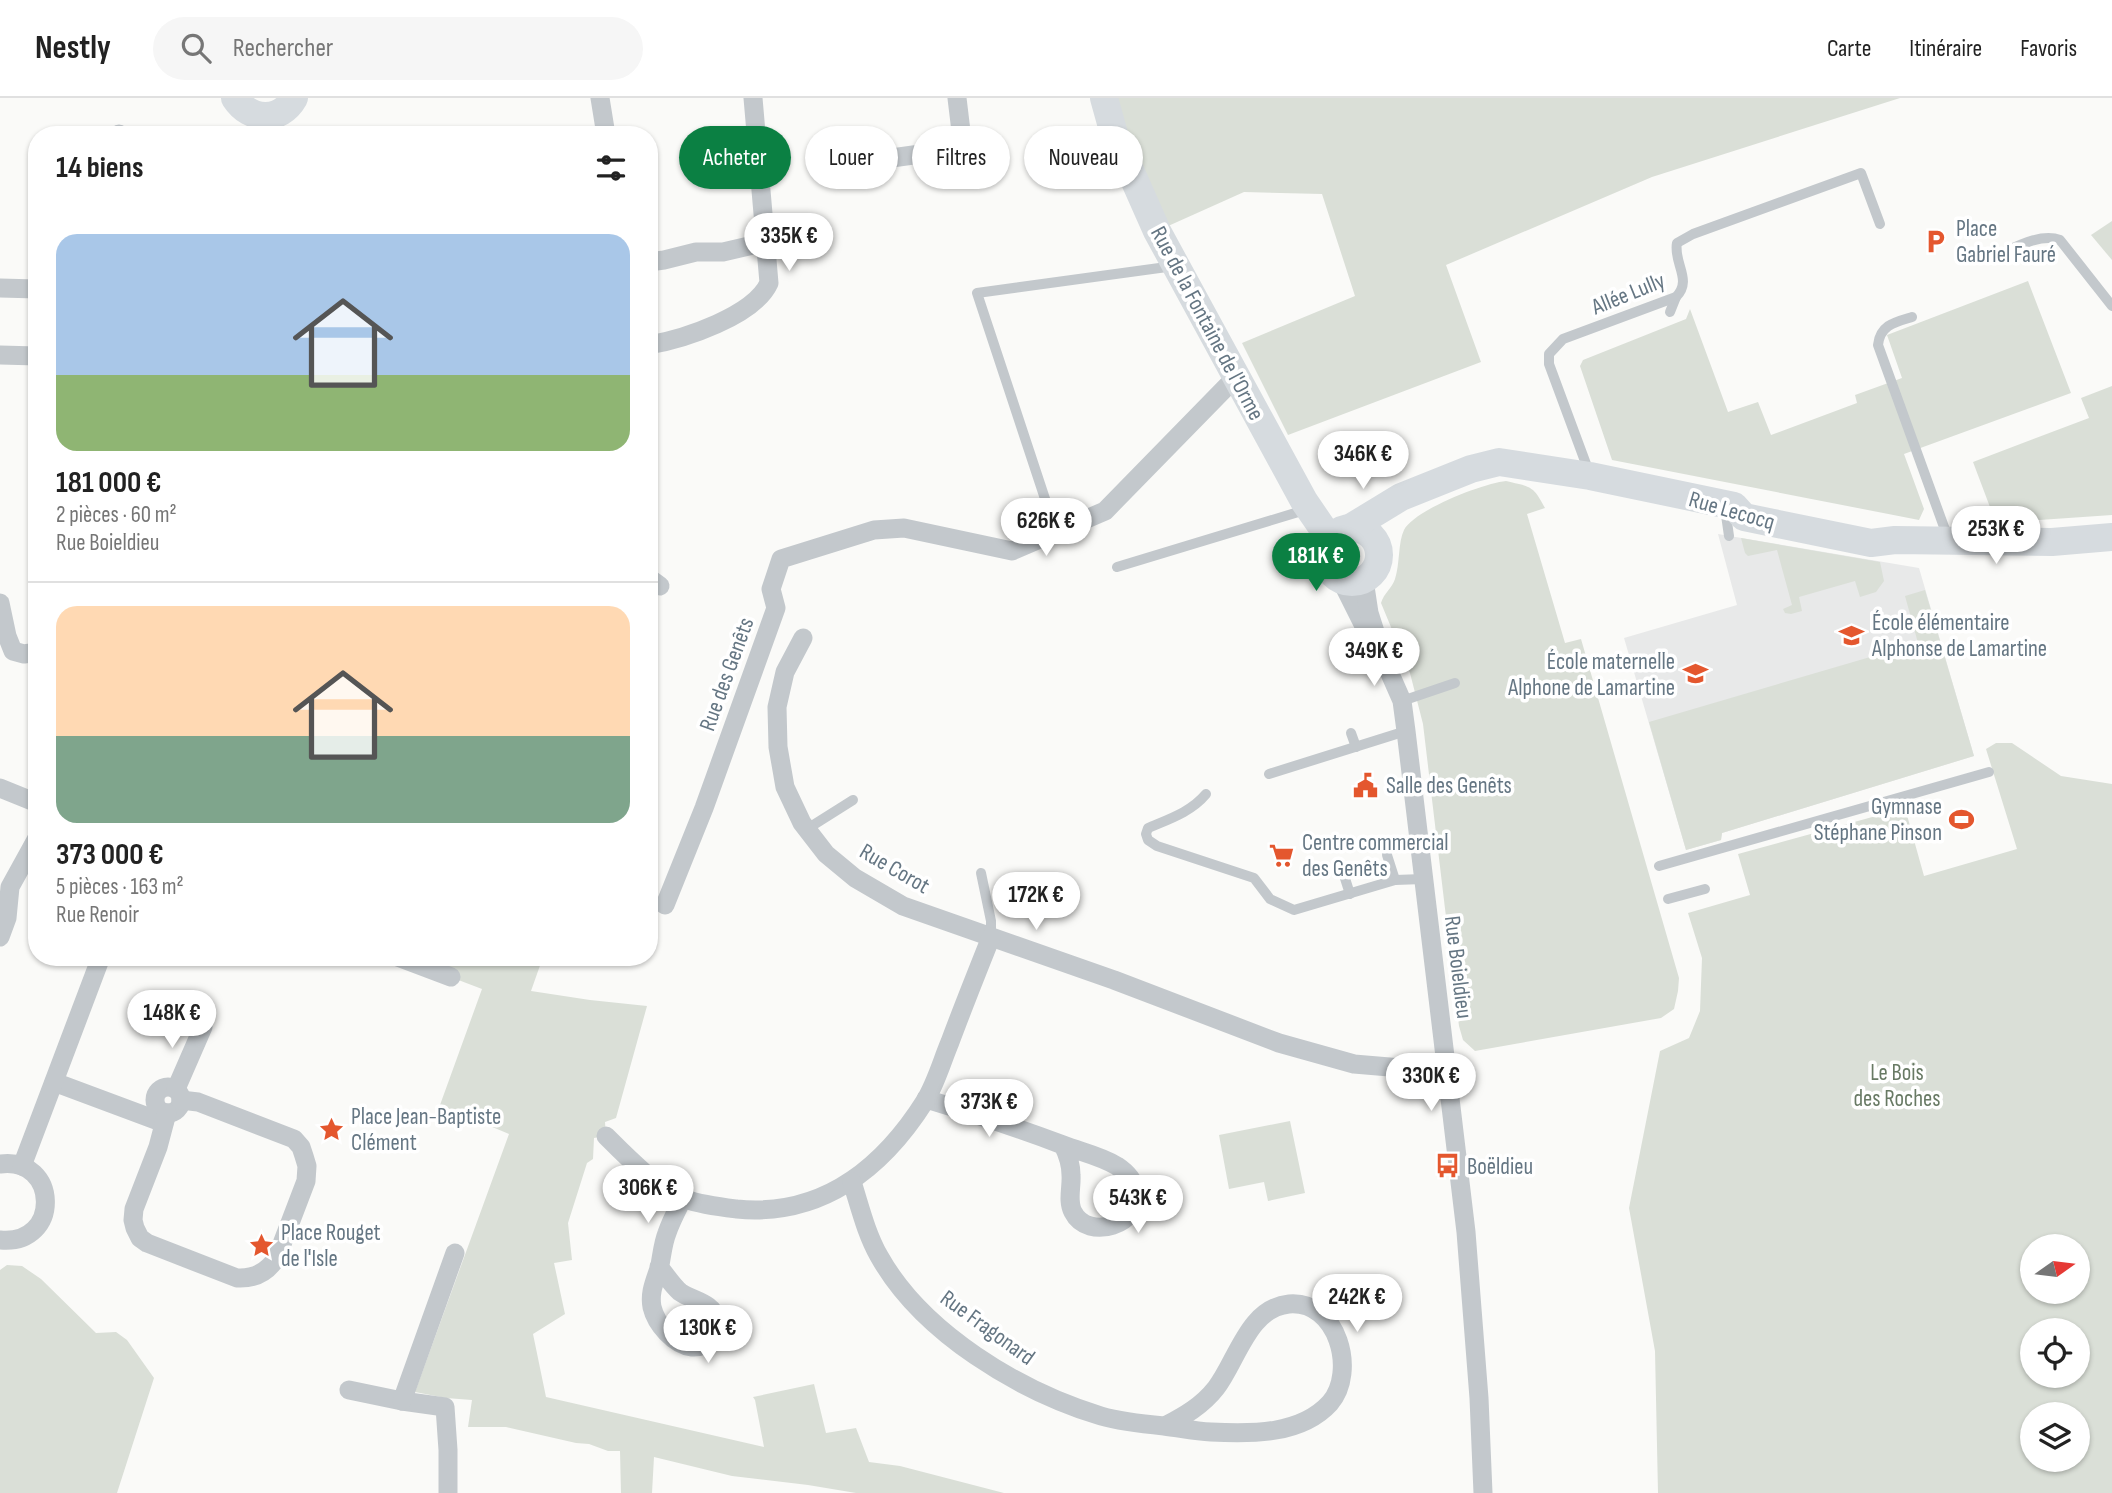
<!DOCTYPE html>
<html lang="fr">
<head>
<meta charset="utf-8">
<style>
  body { margin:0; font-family:"Sofia Sans Condensed",sans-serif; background:#f6f6f6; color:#222; height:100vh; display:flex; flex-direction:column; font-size:26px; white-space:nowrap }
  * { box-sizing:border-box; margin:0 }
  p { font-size:23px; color:#767676 }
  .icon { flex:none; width:38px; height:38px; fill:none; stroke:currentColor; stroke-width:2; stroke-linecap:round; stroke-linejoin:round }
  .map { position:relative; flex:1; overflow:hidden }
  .details { position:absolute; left:28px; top:28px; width:630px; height:840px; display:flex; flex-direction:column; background:#fff; border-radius:28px; box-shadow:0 2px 5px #0004 }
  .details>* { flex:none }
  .banner { position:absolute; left:679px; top:28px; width:665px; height:63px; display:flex; gap:14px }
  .needle { width:46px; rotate:76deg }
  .controls { position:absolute; left:2020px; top:1136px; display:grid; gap:14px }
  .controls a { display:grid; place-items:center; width:70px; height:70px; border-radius:50%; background:#fff; box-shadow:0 2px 5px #0004; font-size:35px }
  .price { position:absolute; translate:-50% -60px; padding:0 16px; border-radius:24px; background:#fff; color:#222; font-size:23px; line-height:46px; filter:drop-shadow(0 2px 4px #0008) }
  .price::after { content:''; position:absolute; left:50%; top:42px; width:21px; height:16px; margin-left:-10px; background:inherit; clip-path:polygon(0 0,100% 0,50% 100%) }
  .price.selected { background:#0b8043; color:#fff }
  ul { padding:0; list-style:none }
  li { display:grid; align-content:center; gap:14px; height:371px; padding:0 28px }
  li+li { border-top:2px solid #e0e0e0 }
  li span { display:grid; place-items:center; height:217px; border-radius:21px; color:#555 }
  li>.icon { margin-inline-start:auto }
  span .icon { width:126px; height:126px; fill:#fffc; stroke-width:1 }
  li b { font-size:30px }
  h2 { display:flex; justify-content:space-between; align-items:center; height:84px; padding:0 28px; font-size:30px }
  .chip { padding:0 24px; border-radius:32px; background:#fff; box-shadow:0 2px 5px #0004; font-size:24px; line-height:63px }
  .chip.selected { background:#0b8043; color:#fff }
  header { display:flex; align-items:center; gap:42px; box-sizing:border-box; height:98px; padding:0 35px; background:#fff; border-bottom:2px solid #e0e0e0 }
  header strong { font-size:33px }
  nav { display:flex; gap:38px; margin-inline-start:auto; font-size:24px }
  .search { width:490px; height:63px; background:#f6f6f6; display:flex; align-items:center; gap:18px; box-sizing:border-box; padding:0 24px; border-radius:38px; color:#767676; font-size:26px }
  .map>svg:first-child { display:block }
  .built { fill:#e8e9e9 }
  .green { fill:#dadfd7; fill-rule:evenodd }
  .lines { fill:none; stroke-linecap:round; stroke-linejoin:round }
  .lane { stroke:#c3c8cc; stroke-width:10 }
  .street { stroke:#c3c8cc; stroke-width:19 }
  .secondary { stroke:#d6dbdf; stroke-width:28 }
  .labels { text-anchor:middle; stroke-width:7; stroke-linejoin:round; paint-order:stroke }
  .poi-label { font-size:23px; fill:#657683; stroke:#fff; text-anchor:start }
  .street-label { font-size:23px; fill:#657683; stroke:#fff }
  .park-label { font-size:23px; fill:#687a64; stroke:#fff }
</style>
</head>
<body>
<header>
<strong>Nestly</strong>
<div class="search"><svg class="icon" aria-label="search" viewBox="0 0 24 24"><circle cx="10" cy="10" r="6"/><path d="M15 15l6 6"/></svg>Rechercher</div>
<nav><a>Carte</a><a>Itinéraire</a><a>Favoris</a></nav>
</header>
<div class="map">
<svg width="2112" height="1395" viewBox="0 0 2112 1395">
  <rect width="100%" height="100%" fill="#fafaf8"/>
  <path class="built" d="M1718 436 1919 470 1974 658 1722 735 1721 742 1686 752 1624 540 1737 507Z"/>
  <g class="green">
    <path d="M1104 0H1900L1652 79 1446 167 1481 264 1288 337 1242 245 1355 198 1322 96 1244 94 1157 133Z"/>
    <path d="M2112 123V162L2091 137Z"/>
    <path d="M2028 183 2071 295 1904 356 1924 411 1919 422 1612 362 1580 268 1583 262 1686 221 1690 211 1728 314 1758 304 1771 337 1857 305 1855 297 1902 280 1887 237Z"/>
    <path d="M2112 288V417L1996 425 1973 364 2089 320 2081 300Z"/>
    <path d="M1506 383C1531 389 1533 387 1545 410L1527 416 1565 545 1581 541 1679 880 1678 893 1674 911 1661 920 1475 953 1463 942 1459 928 1423 626 1410 575 1381 505C1384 495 1392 490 1395 481 1400 466 1398 444 1404 432 1414 412 1484 385 1506 383Z"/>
    <path d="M1741 440 1880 464 1884 483 1876 494 1860 499 1855 483 1799 499 1802 513 1791 516 1785 515 1783 511 1792 507 1777 452 1748 458 1745 455Z"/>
    <path d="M1925 492 1974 658 1722 735 1721 742 1686 752 1649 624 1918 545 1905 498Z"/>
    <path d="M1996 645H2012L2061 678 2112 686V1395H1658L1655 1253 1629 1110 1660 953 1689 940 1700 913 1702 860 1688 815 1750 797 1738 756 1905 710 1924 778 2017 751 1986 651ZM2032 1148H2077V1194H2032ZM2032 1232H2077V1278H2032ZM2032 1316H2077V1362H2032Z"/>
    <path d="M398 859H543L531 893 590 902 647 908 616 1020 605 1024 606 1038 594 1040 593 1061 587 1065 568 1125 572 1162 554 1165 565 1216 533 1236 546 1299 764 1349 755 1302 753 1299 814 1286 826 1335 856 1330 869 1364 900 1368 1004 1395H856L808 1387 732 1378 654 1359 652 1395H621L620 1353H608L589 1346 576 1345 506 1329H468L472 1302 446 1300 415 1294 509 1036 440 1007 482 891Z"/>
    <path d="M1290 1023 1305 1095 1268 1103 1264 1084 1229 1091 1219 1037Z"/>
    <path d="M7 1167 22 1168 41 1181 96 1235 116 1234 127 1242 154 1280 117 1395H0V1172Z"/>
  </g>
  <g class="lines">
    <g class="lane">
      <path d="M1991 160C2011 152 2039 134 2060 142L2112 208"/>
      <path d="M1670 214 1676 199"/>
      <path d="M1912 219C1895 224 1880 227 1878 247L1948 440"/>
      <path d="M1589 374 1549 266V256L1563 241 1676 199C1693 182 1673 165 1677 145L1693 136 1861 75 1880 126"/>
      <path d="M1725 410 1729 438"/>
      <path d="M1056 434 977 195 1174 168"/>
      <path d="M1117 469 1305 412"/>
      <path d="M1314 480 1326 467"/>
      <path d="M1402 603 1455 585"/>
      <path d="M1351 635 1356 649"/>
      <path d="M1269 676 1406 633"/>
      <path d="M1206 696C1191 714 1169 721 1148 730L1146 736 1148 742 1157 748 1254 780 1270 801 1294 812 1395 782 1423 781"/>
      <path d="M807 731 853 702"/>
      <path d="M1387 757 1395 782"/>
      <path d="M1659 768 1989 674"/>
      <path d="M1342 771 1350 796"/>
      <path d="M981 775 991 823V839"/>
      <path d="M1668 801 1705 791"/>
    </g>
    <g class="street">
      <path d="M600 0 606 37"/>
      <path d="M119 37V36"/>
      <path d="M262 37V19"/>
      <path d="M849 66 963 50 957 0"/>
      <path d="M649 164 664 162 696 154H723L766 144"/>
      <path d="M0 190 37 191"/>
      <path d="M649 247C684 241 754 218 769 185L753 0"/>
      <path d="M0 257 37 258"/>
      <path d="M649 480 660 488"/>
      <path d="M1341 482 1367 534"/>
      <path d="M1364 482 1369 515 1384 562 1402 603 1406 633 1466 1134 1479 1300 1483 1395"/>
      <path d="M0 505 7 538 13 553 24 556 37 554"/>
      <path d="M803 540 785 574 777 609 778 649 785 689 802 725 826 756 855 780 903 808 1114 882 1279 945 1354 966 1413 971 1446 968"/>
      <path d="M0 690 37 705"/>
      <path d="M665 807 704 710 776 510 771 491 781 461 874 432 904 430 1012 453 1105 413 1236 279"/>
      <path d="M0 839 7 820 10 789 37 740"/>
      <path d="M398 859 451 879"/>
      <path d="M54 984 164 1025"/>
      <circle cx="168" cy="1002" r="13"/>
      <path d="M176 991 203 929"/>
      <path d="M926 1001C972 1015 1018 1030 1063 1047 1081 1054 1101 1058 1117 1068 1126 1074 1134 1083 1136 1093 1143 1126 1088 1144 1073 1114 1067 1103 1072 1089 1071 1077 1071 1066 1068 1057 1063 1047"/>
      <path d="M167 1015 158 1049 134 1111 133 1122 135 1130 140 1140 147 1145 237 1180C255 1181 268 1174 277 1159L306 1083 307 1068 304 1058 301 1049 294 1041 198 1004 181 1002"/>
      <path d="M606 1038C625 1057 659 1092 685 1101 702 1107 720 1109 737 1111 821 1119 882 1071 925 1003 936 985 942 963 950 944 963 909 977 874 991 839"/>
      <path d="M0 1066C59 1058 62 1148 0 1142"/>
      <path d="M22 1068 101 859"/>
      <path d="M852 1084C860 1109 866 1135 879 1158 922 1235 1019 1293 1101 1318 1122 1324 1143 1326 1164 1328 1180 1330 1195 1333 1211 1334 1251 1336 1301 1337 1330 1305 1357 1274 1338 1202 1289 1206 1248 1210 1237 1263 1216 1290 1202 1308 1184 1318 1165 1328"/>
      <path d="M659 1169C666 1177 672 1187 680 1194 693 1203 713 1204 717 1222 721 1236 707 1250 692 1249 674 1247 656 1226 652 1209 649 1193 656 1181 660 1167 662 1156 663 1145 667 1135 671 1123 677 1112 683 1100"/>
      <path d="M349 1292 402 1303 445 1309 448 1352V1395"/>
      <path d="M402 1303 455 1155"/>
    </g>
    <g class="secondary">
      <path d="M235 0C250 23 280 25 294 0"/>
      <path d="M1104 0 1114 36 1157 133 1304 403 1330 441"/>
      <circle cx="1352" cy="457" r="27"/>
      <path d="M1350 430 1401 399 1471 371 1499 364 1590 378 1734 408 1744 419 1871 445 1895 442 2052 444 2112 439"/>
    </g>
  </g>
  <defs>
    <symbol id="parking-bare" viewBox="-9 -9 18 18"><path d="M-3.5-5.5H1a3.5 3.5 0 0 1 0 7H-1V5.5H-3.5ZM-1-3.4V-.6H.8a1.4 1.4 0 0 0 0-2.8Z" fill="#e4572e" stroke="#fff" stroke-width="2.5" paint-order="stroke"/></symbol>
    <symbol id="school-bare" viewBox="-9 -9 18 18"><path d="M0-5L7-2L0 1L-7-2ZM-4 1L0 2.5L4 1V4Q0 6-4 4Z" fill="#e4572e" stroke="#fff" stroke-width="2.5" paint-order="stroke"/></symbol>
    <symbol id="civic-bare" viewBox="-9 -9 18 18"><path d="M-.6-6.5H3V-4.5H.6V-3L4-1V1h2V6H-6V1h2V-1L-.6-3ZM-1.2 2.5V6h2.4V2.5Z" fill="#e4572e" stroke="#fff" stroke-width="2.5" paint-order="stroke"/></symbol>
    <symbol id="stadium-bare" viewBox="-9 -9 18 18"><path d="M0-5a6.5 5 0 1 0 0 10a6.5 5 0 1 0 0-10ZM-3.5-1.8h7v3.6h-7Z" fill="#e4572e" stroke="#fff" stroke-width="2.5" paint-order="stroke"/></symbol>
    <symbol id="supermarket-bare" viewBox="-9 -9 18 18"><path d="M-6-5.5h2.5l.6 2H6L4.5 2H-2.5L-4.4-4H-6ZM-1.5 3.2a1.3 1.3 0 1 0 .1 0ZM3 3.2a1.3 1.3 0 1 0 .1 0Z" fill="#e4572e" stroke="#fff" stroke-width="2.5" paint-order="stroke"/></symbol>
    <symbol id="sight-bare" viewBox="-9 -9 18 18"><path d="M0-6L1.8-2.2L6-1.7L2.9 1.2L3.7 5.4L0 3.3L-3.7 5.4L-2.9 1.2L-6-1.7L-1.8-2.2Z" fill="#e4572e" stroke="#fff" stroke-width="2.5" paint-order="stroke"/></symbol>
    <symbol id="bus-bare" viewBox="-9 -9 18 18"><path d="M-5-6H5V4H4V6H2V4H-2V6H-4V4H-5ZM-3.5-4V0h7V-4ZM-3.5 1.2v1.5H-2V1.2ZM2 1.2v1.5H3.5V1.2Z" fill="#e4572e" stroke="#fff" stroke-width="2.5" paint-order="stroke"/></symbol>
  </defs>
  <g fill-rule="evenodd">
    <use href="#parking-bare" x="1918" y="126" width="35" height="35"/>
    <use href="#school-bare" x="1834" y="520" width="35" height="35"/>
    <use href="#school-bare" x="1678" y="558" width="35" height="35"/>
    <use href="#civic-bare" x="1348" y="670" width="35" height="35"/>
    <use href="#stadium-bare" x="1944" y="704" width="35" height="35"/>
    <use href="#supermarket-bare" x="1264" y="740" width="35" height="35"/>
    <use href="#sight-bare" x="314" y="1014" width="35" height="35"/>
    <use href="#bus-bare" x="1430" y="1050" width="35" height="35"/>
    <use href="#sight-bare" x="244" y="1130" width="35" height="35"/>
  </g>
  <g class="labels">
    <g class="poi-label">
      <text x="1956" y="138">Place<tspan x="1956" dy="26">Gabriel Fauré</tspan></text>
      <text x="1872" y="532">École élémentaire<tspan x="1872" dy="26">Alphonse de Lamartine</tspan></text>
      <text x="1675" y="571" text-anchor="end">École maternelle<tspan x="1675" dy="26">Alphone de Lamartine</tspan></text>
      <text x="1386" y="695">Salle des Genêts</text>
      <text x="1942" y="716" text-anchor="end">Gymnase<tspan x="1942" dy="26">Stéphane Pinson</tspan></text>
      <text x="1302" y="752">Centre commercial<tspan x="1302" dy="26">des Genêts</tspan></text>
      <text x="351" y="1026">Place Jean-Baptiste<tspan x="351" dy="26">Clément</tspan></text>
      <text x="1467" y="1076">Boëldieu</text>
      <text x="281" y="1142">Place Rouget<tspan x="281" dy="26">de l'Isle</tspan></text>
    </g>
    <g class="street-label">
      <text transform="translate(1628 195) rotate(-22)" y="8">Allée Lully</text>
      <text transform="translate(1208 225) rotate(62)" y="8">Rue de la Fontaine de l'Orme</text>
      <text transform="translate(1732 412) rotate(16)" y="8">Rue Lecocq</text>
      <text transform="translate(726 576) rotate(-70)" y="8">Rue des Genêts</text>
      <text transform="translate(895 770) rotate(30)" y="8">Rue Corot</text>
      <text transform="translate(1459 869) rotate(83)" y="8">Rue Boieldieu</text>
      <text transform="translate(988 1229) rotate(36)" y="8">Rue Fragonard</text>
    </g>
    <g class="park-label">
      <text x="1897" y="982">Le Bois<tspan x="1897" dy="26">des Roches</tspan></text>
    </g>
  </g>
</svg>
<div class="controls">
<a><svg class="needle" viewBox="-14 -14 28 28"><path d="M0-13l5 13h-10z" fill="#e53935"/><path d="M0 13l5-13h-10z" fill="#767676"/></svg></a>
<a><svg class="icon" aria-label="locate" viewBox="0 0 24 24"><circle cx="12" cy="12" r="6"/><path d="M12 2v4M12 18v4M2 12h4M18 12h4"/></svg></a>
<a><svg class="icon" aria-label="layers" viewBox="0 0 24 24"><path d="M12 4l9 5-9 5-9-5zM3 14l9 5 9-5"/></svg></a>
</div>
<b class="price" style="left:789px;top:175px">335K €</b>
<b class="price" style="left:1363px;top:393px">346K €</b>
<b class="price" style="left:1046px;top:460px">626K €</b>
<b class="price" style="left:1996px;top:468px">253K €</b>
<b class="price selected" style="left:1316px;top:495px">181K €</b>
<b class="price" style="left:1374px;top:590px">349K €</b>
<b class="price" style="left:1036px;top:834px">172K €</b>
<b class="price" style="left:172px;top:952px">148K €</b>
<b class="price" style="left:1431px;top:1015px">330K €</b>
<b class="price" style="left:989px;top:1041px">373K €</b>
<b class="price" style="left:648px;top:1127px">306K €</b>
<b class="price" style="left:1138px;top:1137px">543K €</b>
<b class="price" style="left:1357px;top:1236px">242K €</b>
<b class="price" style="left:708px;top:1267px">130K €</b>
<div class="banner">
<a class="chip selected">Acheter</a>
<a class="chip">Louer</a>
<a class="chip">Filtres</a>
<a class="chip">Nouveau</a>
</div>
<section class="details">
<h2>14 biens<svg class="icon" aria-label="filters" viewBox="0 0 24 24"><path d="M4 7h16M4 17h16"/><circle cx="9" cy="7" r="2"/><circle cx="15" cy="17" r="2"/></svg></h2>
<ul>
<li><span style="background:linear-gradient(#a9c7e8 65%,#8fb573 0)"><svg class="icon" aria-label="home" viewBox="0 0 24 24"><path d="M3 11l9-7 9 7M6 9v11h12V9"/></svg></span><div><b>181 000 €</b><p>2 pièces · 60 m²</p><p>Rue Boieldieu</p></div></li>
<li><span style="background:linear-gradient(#ffd9b3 60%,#7fa58c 0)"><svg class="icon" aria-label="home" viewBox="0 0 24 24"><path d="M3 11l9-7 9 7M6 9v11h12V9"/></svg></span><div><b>373 000 €</b><p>5 pièces · 163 m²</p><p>Rue Renoir</p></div></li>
</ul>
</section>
</div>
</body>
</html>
